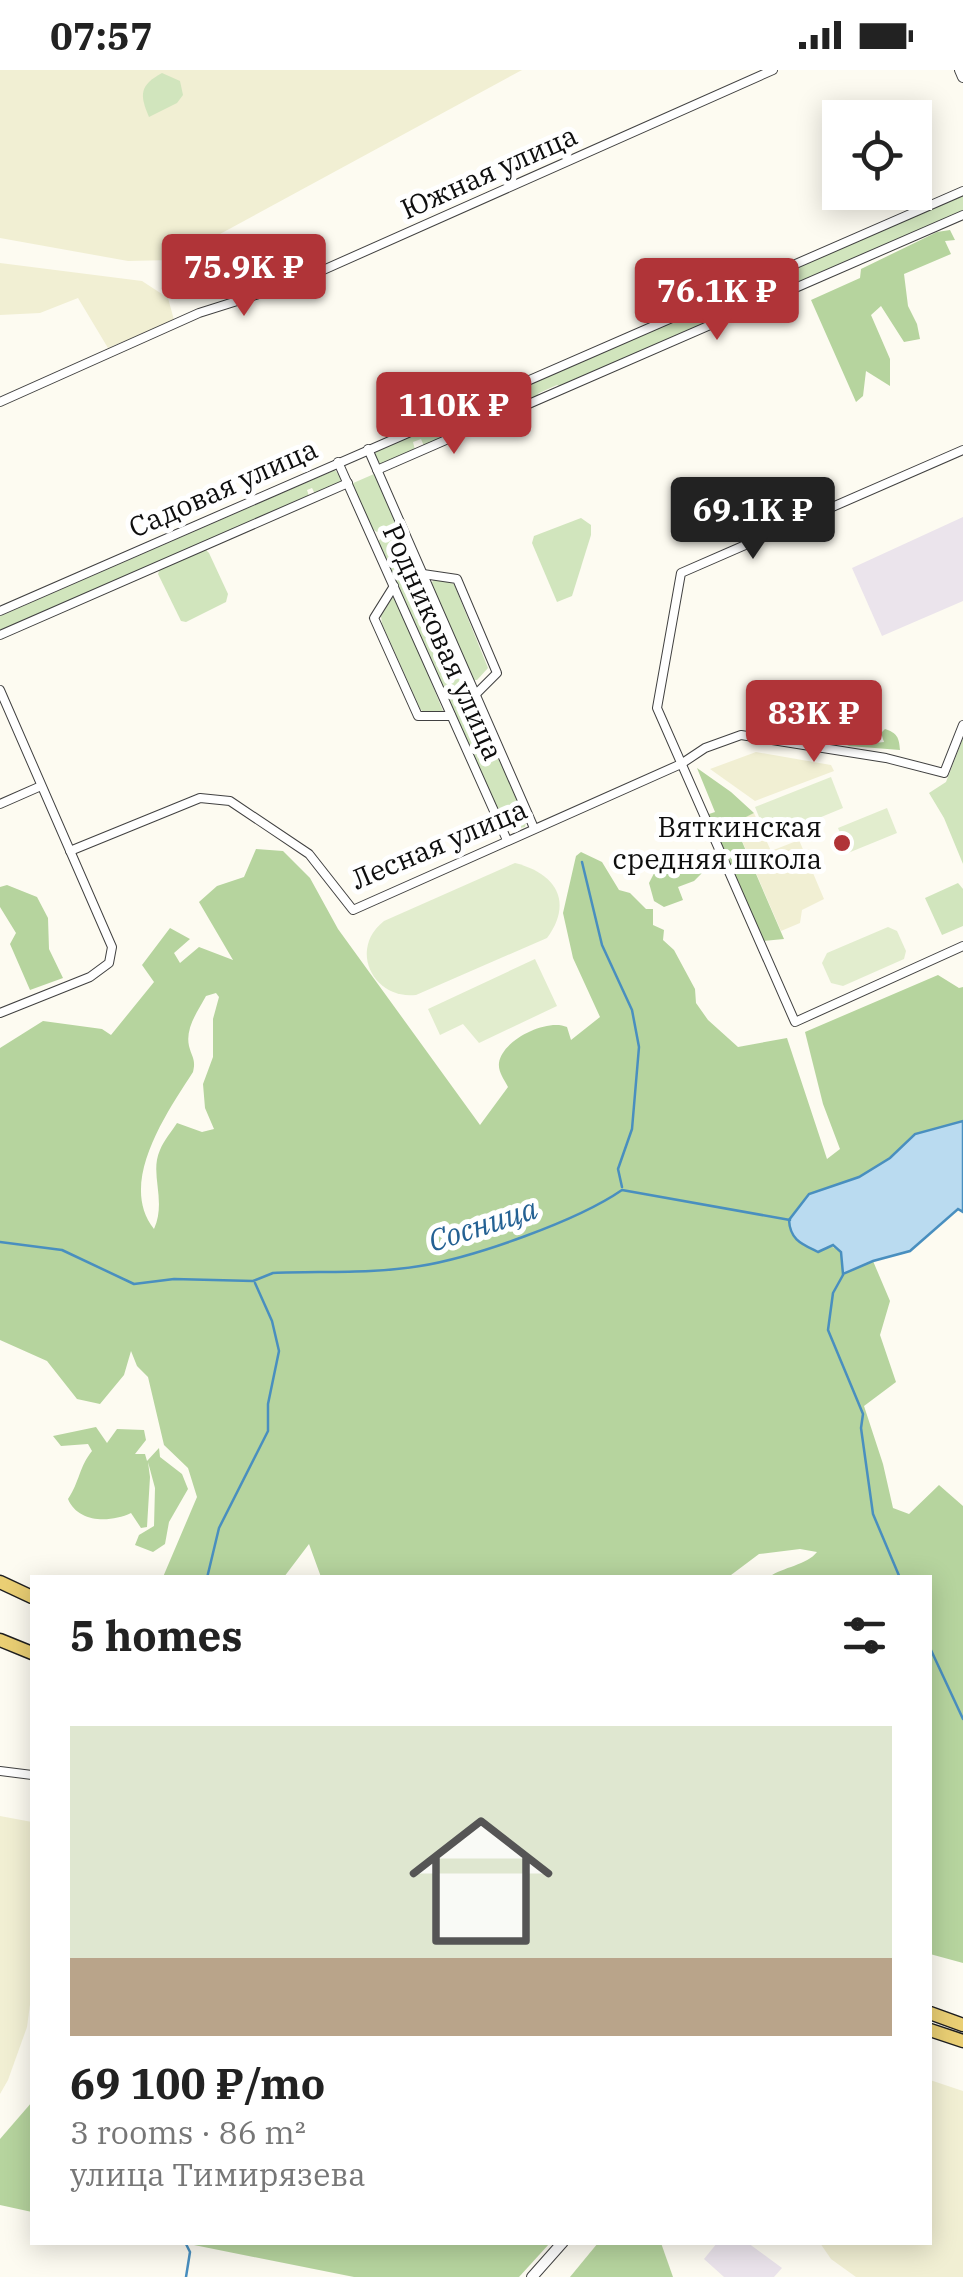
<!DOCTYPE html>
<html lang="en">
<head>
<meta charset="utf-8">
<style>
  body { margin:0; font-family:"IBM Plex Serif",serif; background:#f6f6f6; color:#222; height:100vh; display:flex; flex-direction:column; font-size:38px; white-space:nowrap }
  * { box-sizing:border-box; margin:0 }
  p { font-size:32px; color:#767676 }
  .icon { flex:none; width:55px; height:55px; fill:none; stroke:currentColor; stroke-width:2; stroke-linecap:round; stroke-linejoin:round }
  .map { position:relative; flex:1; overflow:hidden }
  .details { position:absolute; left:30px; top:1505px; width:902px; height:670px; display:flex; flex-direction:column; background:#fff; border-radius:0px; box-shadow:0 5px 25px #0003 }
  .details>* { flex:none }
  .buttons { position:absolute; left:822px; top:30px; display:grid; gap:20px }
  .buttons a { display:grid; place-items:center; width:110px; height:110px; border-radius:0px; background:#fff; box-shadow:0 5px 25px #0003; font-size:50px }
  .price { position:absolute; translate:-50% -85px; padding:0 22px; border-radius:10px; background:#b03438; color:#fff; font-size:32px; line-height:65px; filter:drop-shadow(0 2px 5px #0008) }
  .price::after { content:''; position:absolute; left:50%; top:60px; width:30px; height:22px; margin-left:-15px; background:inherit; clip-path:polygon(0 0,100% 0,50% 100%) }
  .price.on { background:#222; color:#fff }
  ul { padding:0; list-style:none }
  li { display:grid; align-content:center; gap:20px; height:530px; padding:0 40px }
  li+li { border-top:2px solid #e0e0e0 }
  li span { display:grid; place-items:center; height:310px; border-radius:0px; color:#555 }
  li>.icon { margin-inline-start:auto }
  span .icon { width:180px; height:180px; fill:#fffc; stroke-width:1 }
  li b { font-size:42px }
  h2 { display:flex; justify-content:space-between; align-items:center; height:120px; padding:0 40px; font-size:42px }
  .status { display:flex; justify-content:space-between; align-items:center; height:70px; padding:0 50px; background:#fff; direction:ltr }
  .status svg { height:28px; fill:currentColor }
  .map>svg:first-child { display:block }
  .industrial { fill:#ebe4ec }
  .farmland { fill:#f1efd3 }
  .green { fill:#d1e5bd }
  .forest { fill:#b6d49e; fill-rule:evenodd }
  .pitch { fill:#e2edce }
  .water { fill:#badbf0; stroke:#498fbf; stroke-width:2.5 }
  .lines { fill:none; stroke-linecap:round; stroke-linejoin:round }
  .stream { stroke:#498fbf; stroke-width:2.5 }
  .minor-casing { stroke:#414141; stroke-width:10 }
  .tertiary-casing { stroke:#414141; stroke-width:12 }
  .primary-casing { stroke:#1f1f1f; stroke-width:15 }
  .minor { stroke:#fff; stroke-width:8 }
  .tertiary { stroke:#fff; stroke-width:10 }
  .primary { stroke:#eacf74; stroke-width:12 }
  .poi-dot { fill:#b03438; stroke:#fff; stroke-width:4 }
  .labels { text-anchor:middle; stroke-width:10; stroke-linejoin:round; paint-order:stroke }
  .street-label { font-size:28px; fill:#0e0e0e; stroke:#fff }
  .poi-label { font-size:28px; fill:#0e0e0e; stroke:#fff; text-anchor:end }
  .water-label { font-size:30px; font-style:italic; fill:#246193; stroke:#fff }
</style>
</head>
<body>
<div class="status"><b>07:57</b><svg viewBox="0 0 49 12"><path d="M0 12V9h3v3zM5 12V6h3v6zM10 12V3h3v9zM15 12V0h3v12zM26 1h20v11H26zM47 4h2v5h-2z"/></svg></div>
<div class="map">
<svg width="963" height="2207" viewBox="0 0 963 2207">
  <rect width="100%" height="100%" fill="#fdfbf1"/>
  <g class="industrial">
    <path d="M963 447V531L882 566 852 498Z"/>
    <path d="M717 2173H748L782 2198 774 2207H724L704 2189Z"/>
  </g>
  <g class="farmland">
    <path d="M0 0H522L172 190 128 191 0 168Z"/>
    <path d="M0 193 142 211 168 228 174 250 108 278 78 228 40 243 0 245Z"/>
    <path d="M756 682 831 695 834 701 755 731 710 699Z"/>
    <path d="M754 743 771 781 799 770 824 829 802 840 800 853 781 861 734 752Z"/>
    <path d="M0 1746 32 1752V1920L27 1957 8 2010 0 2024Z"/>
    <path d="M930 2010 963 2021V2207H856L831 2189 820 2173 930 2172Z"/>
  </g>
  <g class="green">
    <path d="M162 3 180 11 183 25 177 33 149 47C139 24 140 15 162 3Z"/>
    <path d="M963 125V142L561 317 557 315 539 323 536 327 490 348 485 340 476 344 478 352 424 376 421 369 413 372 415 380 384 394 377 392 374 385 377 381Z"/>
    <path d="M335 400 342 409 338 414 315 424 312 418 307 420 309 426 0 561V546Z"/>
    <path d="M374 404 527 748 525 757 511 760 496 742 378 471 387 464 385 459 377 462 372 459 351 414Z"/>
    <path d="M581 448 591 455V465L572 526 557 532 532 473 534 466Z"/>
    <path d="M204 478 209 483 228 524 226 532 186 552 181 551 158 504 161 496Z"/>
    <path d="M435 508 454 514 488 598 477 610H472L430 515Z"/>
    <path d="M392 528H397L443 641 425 643 420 639 382 554 381 546Z"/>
    <path d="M963 668V794L944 748 929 723 946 712Z"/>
    <path d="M958 813 963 819V856L942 865 925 828Z"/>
  </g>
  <g class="forest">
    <path d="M950 160 955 170 945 171 951 184 904 204 908 236 917 254 920 269 904 272 881 236 871 245 890 289V316L866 301 863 326 856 332 811 230 860 208 861 199 937 162Z"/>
    <path d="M849 652 862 655 861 667 875 673 884 672 881 663 885 659C897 663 899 667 900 680L849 676 833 668 830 660Z"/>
    <path d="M697 698 731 722 754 743 734 753 784 869 763 871 710 750 709 744 715 742Z"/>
    <path d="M256 779 283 781 310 808 338 859 480 1055 508 1017C504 1009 498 1002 499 993 502 970 547 948 567 957L571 970 600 947 573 888 563 843 576 786 581 782 602 792 619 820 630 823 646 839H653V855L664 860 663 870 674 880 695 919 696 933 708 950 738 977 787 968 827 1089 840 1079 823 1034 805 962 938 905 959 918 963 917V1051L915 1064 890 1088 859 1107 809 1124 789 1151 841 1182 844 1203 873 1191 890 1231 880 1265 896 1312 864 1336 883 1394 893 1438 909 1444 939 1415 963 1436V1893L930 1884V1508L769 1507C783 1497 807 1495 817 1482L800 1479 759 1484 731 1505 744 1507H321L309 1474 284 1507H163L197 1427 188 1398 164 1375 148 1307 137 1296 131 1281 124 1305 100 1334 77 1329 47 1291 0 1270V978L43 951 102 959 111 965 154 912 142 895 170 858 190 869 174 883 180 893 199 877 233 890 199 832 217 816 244 807ZM216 923 219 927 213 949V987L203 1014 205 1038 214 1059 202 1062 177 1053C172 1061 164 1070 160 1080 149 1104 167 1130 154 1159 117 1113 168 1041 193 1002 196 989 192 988 189 976 185 958 198 941 206 926Z"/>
    <path d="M680 781 685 782 691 792 702 790 707 798 694 811 678 817 683 830 664 837 654 831 649 813 663 786Z"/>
    <path d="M7 815 37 827 48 848 49 879 63 908 30 920 10 874 16 863 0 837V817Z"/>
    <path d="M96 1357 107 1373 117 1359 144 1360 146 1370 135 1384H145L147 1391 159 1378 160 1387 182 1404 188 1419 169 1452 165 1474 153 1482 135 1475 139 1465 154 1456 155 1418 148 1392 150 1407 147 1457 141 1458 131 1443C110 1453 78 1453 68 1429 80 1411 79 1397 92 1381L88 1374 61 1376 53 1366Z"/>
    <path d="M32 2032V2142L0 2135V2069Z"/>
    <path d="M184 2173H550L519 2207H354Z"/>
    <path d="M598 2173H661L673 2207H570Z"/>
  </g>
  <g class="pitch">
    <path d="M831 707 843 738 768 769 755 737Z"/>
    <path d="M887 738 897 763 848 783 838 758Z"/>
    <path d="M515 793C555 803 574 831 547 868L416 925C373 930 348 879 384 851Z"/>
    <path d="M888 857 897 861 906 881 904 889 843 916 831 913 822 893 827 883Z"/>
    <path d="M535 889 557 936 479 973 463 954 440 965 428 939Z"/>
  </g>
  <path class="water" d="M963 1051V1142L958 1139 910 1181 873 1191 843 1204 841 1182 833 1175 818 1182C802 1174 790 1170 789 1150L809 1124 859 1107 890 1088 915 1064Z"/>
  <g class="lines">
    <g class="stream">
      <path d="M582 792 602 875 632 940 639 977 632 1059 618 1099 622 1117"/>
      <path d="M0 1172 62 1180 134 1214 174 1209 253 1211 273 1203C321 1201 373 1204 420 1196 475 1187 577 1151 622 1120L790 1150"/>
      <path d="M843 1205 833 1223 828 1260 863 1344 861 1358 873 1444 900 1508"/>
      <path d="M207 1508 219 1458 268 1361V1334L279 1281 272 1251 255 1213"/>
      <path d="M930 1578 963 1649"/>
      <path d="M185 2172 190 2182 186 2207"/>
    </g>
    <defs>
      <g id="minor">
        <path d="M0 332 199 243 294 213 773 0"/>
        <path d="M368 379 534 758"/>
        <path d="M963 380 681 503 657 638 795 952 963 876"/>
        <path d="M338 392 507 770"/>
        <path d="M377 400 963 145"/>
        <path d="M423 504 457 509 497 603 475 625"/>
        <path d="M394 516 374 548 418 646H451"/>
        <path d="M0 541 963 121"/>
        <path d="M0 565 348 413"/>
        <path d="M0 620 112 877 109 893 90 907 0 943"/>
        <path d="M0 734 41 716"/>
        <path d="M70 781 200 728 230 731 309 784 353 840 681 694 705 678 741 665 886 688 944 703 963 655"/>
        <path d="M0 1701 32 1705"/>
      </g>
      <g id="tertiary">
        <path d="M960 0 963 7"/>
        <path d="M532 2207 563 2172"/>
      </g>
      <g id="primary">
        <path d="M0 1512 32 1527"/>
        <path d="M0 1570 32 1583"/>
        <path d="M930 1943 963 1955"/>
        <path d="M930 1960 963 1971"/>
      </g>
    </defs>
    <use href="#minor" class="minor-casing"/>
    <use href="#tertiary" class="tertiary-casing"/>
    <use href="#primary" class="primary-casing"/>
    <use href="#minor" class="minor"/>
    <use href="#tertiary" class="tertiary"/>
    <use href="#primary" class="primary"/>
  </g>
  <circle class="poi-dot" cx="842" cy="773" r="10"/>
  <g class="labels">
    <g class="street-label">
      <text transform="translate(489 102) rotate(-24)" y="10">Южная улица</text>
      <text transform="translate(223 418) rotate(-24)" y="10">Садовая улица</text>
      <text transform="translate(443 572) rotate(66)" y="10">Родниковая улица</text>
      <text transform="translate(439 774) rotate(-23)" y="10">Лесная улица</text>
    </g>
    <g class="poi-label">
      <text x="822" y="767">Вяткинская<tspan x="822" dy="32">средняя школа</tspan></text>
    </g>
    <g class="water-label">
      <text transform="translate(483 1155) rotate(-18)" y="10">Сосница</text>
    </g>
  </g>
</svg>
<div class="buttons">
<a><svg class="icon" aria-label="locate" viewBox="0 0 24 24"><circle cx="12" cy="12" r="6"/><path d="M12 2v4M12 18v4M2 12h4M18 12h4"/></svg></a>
</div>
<b class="price" style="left:244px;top:249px">75.9K ₽</b>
<b class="price" style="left:717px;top:273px">76.1K ₽</b>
<b class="price" style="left:454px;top:387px">110K ₽</b>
<b class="price on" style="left:753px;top:492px">69.1K ₽</b>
<b class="price" style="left:814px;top:695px">83K ₽</b>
<section class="details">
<h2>5 homes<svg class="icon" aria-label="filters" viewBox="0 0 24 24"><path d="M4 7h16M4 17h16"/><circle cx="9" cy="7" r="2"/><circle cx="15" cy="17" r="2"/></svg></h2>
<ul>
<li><span style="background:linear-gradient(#dfe7d0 75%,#b9a48a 0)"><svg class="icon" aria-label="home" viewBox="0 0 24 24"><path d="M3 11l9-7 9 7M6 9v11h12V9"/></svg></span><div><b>69 100 ₽/mo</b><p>3 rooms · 86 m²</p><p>улица Тимирязева</p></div></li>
</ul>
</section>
</div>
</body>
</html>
